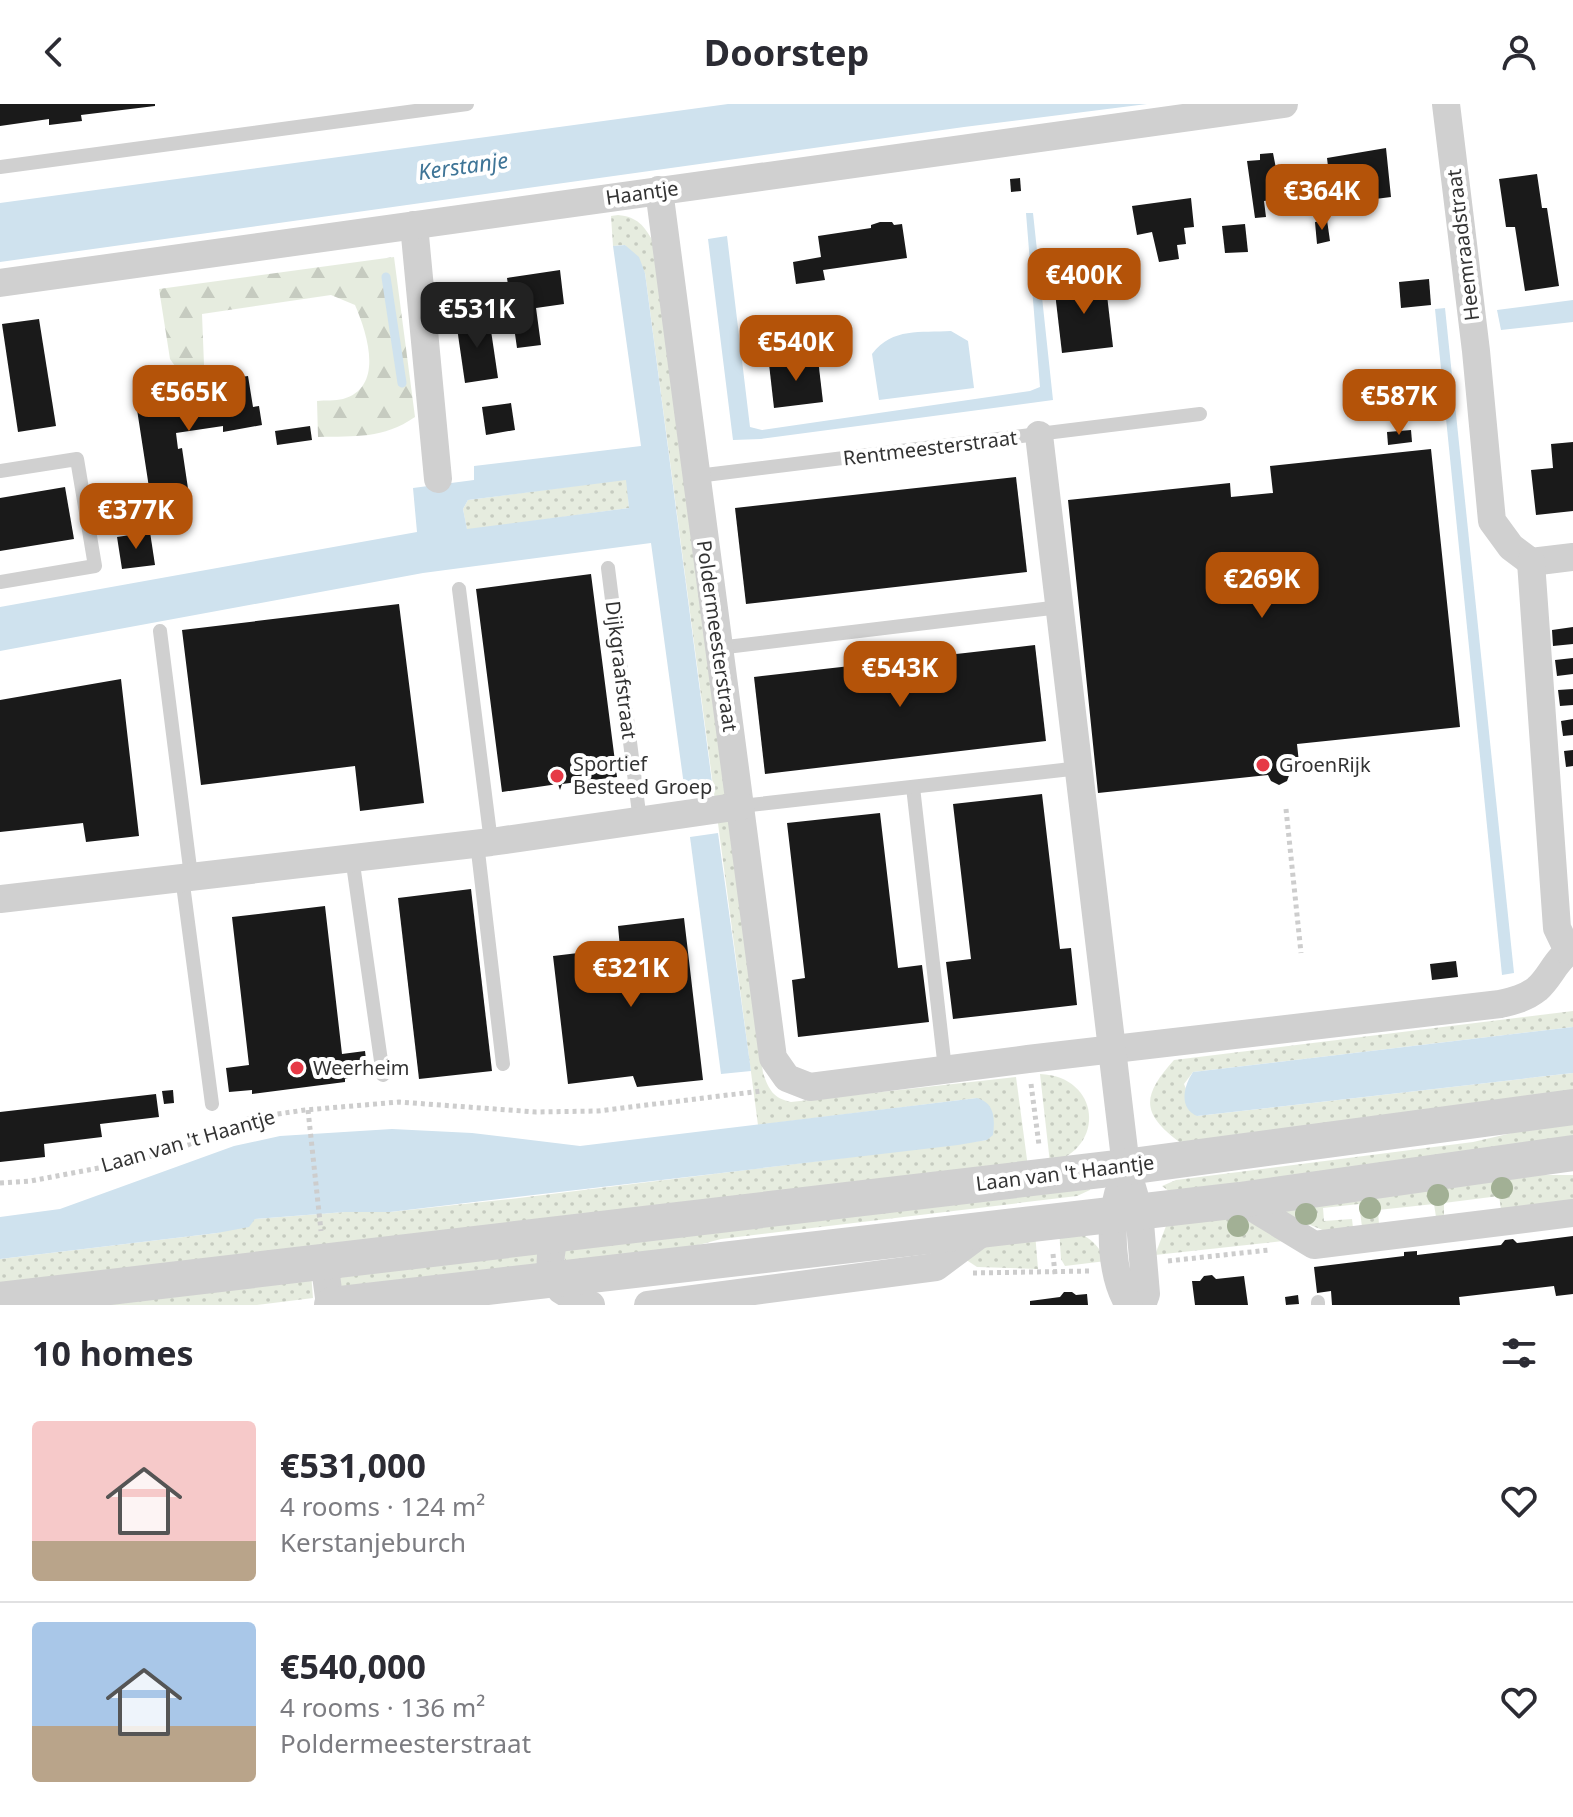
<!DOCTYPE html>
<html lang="en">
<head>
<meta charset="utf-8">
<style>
  body { margin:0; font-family:"Noto Sans",sans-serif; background:#f2f2f3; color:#2b2b33; height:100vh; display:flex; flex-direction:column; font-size:30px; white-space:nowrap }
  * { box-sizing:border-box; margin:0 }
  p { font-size:26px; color:#7c7c81 }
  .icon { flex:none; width:44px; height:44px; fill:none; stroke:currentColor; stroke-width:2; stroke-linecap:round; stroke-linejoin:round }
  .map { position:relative; height:1201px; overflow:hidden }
  .details { display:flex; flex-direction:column; background:#fff; flex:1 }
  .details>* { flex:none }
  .price { position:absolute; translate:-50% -68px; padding:0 18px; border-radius:16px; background:#b45309; color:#fff; font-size:26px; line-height:52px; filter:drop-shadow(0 2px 4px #0008) }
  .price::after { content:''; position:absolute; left:50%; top:48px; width:24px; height:18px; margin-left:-12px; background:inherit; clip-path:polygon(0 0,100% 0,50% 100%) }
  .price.current { background:#222; color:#fff }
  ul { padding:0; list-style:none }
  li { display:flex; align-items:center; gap:24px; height:200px; padding:0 32px }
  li+li { border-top:2px solid #e1e1e2 }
  li span { display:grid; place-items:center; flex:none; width:224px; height:160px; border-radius:8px; color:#555 }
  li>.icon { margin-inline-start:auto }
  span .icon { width:96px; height:96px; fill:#fffc; stroke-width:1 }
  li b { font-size:34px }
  h2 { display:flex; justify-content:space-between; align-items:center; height:96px; padding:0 32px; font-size:34px }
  header { display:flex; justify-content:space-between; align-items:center; height:104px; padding:0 32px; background:#fff; font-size:36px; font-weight:700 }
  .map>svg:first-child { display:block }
  .grass { fill:url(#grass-dots) }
  .forest { fill:url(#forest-firs) }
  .water { fill:#cfe2ee; fill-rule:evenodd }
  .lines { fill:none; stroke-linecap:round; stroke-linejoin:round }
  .stream { stroke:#cfe2ee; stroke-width:9 }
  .building { fill:#1a1a1a }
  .path { stroke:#cdcdcd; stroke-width:5; stroke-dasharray:4 4; stroke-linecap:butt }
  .service { stroke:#d0d0d0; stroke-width:14 }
  .minor { stroke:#d0d0d0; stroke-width:28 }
  .tertiary { stroke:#d0d0d0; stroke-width:36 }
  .tree { fill:#a2b095 }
  .poi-dot { fill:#e63946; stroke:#fff; stroke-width:3 }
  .labels { text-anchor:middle; stroke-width:8; stroke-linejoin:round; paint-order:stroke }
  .street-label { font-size:20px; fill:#333; stroke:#fff }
  .poi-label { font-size:20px; fill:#333; stroke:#fff; text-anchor:start }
  .water-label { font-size:22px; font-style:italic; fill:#3f7597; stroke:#fff }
</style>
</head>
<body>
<header><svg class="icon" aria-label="back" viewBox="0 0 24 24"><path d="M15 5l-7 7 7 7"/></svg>Doorstep<svg class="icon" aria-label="person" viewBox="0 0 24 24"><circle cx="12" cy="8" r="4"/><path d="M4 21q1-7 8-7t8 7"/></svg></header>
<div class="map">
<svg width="1573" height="1201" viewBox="0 0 1573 1201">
  <defs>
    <pattern id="grass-dots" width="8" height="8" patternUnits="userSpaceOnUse" patternTransform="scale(2)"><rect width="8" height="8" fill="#e6ecdf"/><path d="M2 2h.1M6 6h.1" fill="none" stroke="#c6cbc0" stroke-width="1.8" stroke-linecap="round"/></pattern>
    <pattern id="forest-firs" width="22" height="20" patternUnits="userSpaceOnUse" patternTransform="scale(2)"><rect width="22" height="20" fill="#e6ecdf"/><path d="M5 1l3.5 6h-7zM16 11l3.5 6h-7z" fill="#c6cbc0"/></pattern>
  </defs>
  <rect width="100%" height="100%" fill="#fff"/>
  <g class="grass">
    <path d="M618 111C638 113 644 122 653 137L763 969C769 986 773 994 791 998L1016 973 1028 1063 0 1186V1155L217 1129 255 1115 345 1108H390L511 1095 987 1036 977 994 758 1021 645 169 625 141 613 142 611 112Z"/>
    <path d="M627 375 629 404 467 426 463 405 468 396Z"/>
    <path d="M1573 907V923L1193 968 1184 980 1197 1012 1573 969V994L1181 1039C1140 1009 1142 992 1174 956Z"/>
    <path d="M1040 970C1100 972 1107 1044 1050 1059Z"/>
    <path d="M1573 1015V1034L1170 1088 1162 1082 1176 1076 1473 1038Z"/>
    <path d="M1505 1071H1573V1097L1501 1105 1499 1092 1444 1099V1111L1436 1113 1434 1100 1378 1106 1379 1121 1362 1123 1359 1100 1323 1104 1324 1117 1352 1115 1353 1124 1325 1127 1271 1105Z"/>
    <path d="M1090 1082V1086L1077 1092 721 1135 657 1152 565 1157 564 1144Z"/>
    <path d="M1220 1106 1281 1131 1283 1137 1155 1151 1166 1122Z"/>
    <path d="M1059 1125C1082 1126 1097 1137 1106 1157L1065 1162 1061 1155Z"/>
    <path d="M1035 1129 1038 1165 977 1163 965 1155 985 1141Z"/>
    <path d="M539 1142 541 1167 341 1190 338 1166Z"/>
    <path d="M311 1169 313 1194 257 1201H40Z"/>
  </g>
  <path class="forest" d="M394 153 415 313C383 335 355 332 318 333L317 297C325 296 335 297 343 295 385 283 367 229 355 201L331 191 202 210 204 261 197 275 180 269 170 255 159 185Z"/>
  <g class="water">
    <path d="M728 0H1147L964 23 0 158V99Z"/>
    <path d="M1026 109H1033L1053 296 761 335 733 336 708 135 727 132 750 323 762 326 1030 287 1040 283Z"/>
    <path d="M625 141 639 153 645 169 713 686 685 689 651 439 423 469 0 547V503L417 428 413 384 474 376V362L641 342 613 142ZM626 376 629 404 467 425 463 405 468 396Z"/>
    <path d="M1573 196V218L1501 226 1497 206Z"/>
    <path d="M1445 204 1514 869 1502 871 1435 205Z"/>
    <path d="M951 227 968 237 974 284 879 296 872 250C893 223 920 229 951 227Z"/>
    <path d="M718 729 751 967 721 970 690 733Z"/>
    <path d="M1573 923V969L1197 1012C1179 1004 1183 983 1193 968Z"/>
    <path d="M977 994C995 999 995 1015 993 1031L987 1036 958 1041 390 1108H345L255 1115 249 1123 217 1129 0 1155V1113L60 1105 234 1042 280 1032 392 1025 472 1029 580 1042Z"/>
  </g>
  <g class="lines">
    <path class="stream" d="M386 173 402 279"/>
  </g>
  <g class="building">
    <path d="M0 0H155V2L81 11 82 17 49 21V15L0 22Z"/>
    <path d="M1386 44 1391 93 1312 103 1311 91 1301 92 1299 79 1309 78V82L1330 79 1327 54Z"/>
    <path d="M1273 49 1282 95 1264 97 1266 113 1255 114 1247 57 1260 56V50Z"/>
    <path d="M1537 70 1542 104H1547L1559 182 1525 187 1515 123H1506L1499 75Z"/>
    <path d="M1020 74 1021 87 1011 88 1010 75Z"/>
    <path d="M1191 94 1194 123 1184 124 1186 140 1177 141 1179 155 1159 158 1152 128 1137 131 1132 102Z"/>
    <path d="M1327 116 1330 137 1317 140 1315 118Z"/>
    <path d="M880 118H892L894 121 902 120 907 154 823 166 825 176 796 180 793 158 821 153 818 132 871 124V121Z"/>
    <path d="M1245 120 1248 148 1225 149 1222 122Z"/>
    <path d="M560 166 564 200 536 204 541 241 517 244 507 174Z"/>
    <path d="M1105 174 1113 243 1062 249 1054 180Z"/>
    <path d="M1429 175 1431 201 1401 204 1399 178Z"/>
    <path d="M489 213 498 274 465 279 456 217Z"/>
    <path d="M39 215 56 322 18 328 2 220Z"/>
    <path d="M818 255 823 298 774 304 769 260Z"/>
    <path d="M248 272 253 303 259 302 262 321 223 328V322L176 329 178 345 182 344 190 398 152 403 136 299 171 294 172 303 209 298 206 278Z"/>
    <path d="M511 299 515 326 486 331 482 303Z"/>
    <path d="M310 322 312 336 277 341 275 327Z"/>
    <path d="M1411 326 1412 338 1388 341 1387 328Z"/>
    <path d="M1573 338V407L1536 411 1531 366 1553 364 1551 340Z"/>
    <path d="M1431 345 1460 623 1297 640 1300 668 1290 669 1287 677 1279 681 1271 677 1268 671 1098 689 1068 396 1230 379 1231 393 1273 389 1270 362Z"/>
    <path d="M1016 373 1027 468 746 500 735 404Z"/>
    <path d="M65 383 74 435 0 447V394Z"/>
    <path d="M150 428 155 461 122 465 117 433Z"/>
    <path d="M591 470 617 673 562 680 560 686 558 680 502 688 476 485Z"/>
    <path d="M399 500 424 699 360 707 355 662 201 681 182 526Z"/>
    <path d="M1573 523V540L1553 542 1552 526Z"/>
    <path d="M1035 541 1046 637 765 670 754 573Z"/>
    <path d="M1573 554V570L1557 572 1555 556Z"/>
    <path d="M121 575 139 732 86 738 83 719 0 728V596Z"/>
    <path d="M1573 585V601L1560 602 1558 586Z"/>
    <path d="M1573 615V631L1563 632 1561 617Z"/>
    <path d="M1573 646V662L1566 663 1564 647Z"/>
    <path d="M1042 690 1060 845 1071 844 1077 901 953 915 946 858 971 855 953 700Z"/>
    <path d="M880 709 898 864 922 861 929 918 798 933 792 876 805 874 787 719Z"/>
    <path d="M471 785 492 967 419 975 398 794Z"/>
    <path d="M325 802 342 950 365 947 368 972 345 975V978L252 990V986L229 988 226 964 249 961 232 813Z"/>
    <path d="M684 814 703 976 637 983 633 972 568 980 553 852 620 844 618 822Z"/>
    <path d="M1456 857 1458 873 1432 876 1430 860Z"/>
    <path d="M173 986 174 999 164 1000 162 987Z"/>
    <path d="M156 990 159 1013 100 1020 102 1033 44 1040 45 1053 0 1058V1008Z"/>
    <path d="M1573 1132V1190L1556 1192 1554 1182 1459 1193 1460 1201H1332L1331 1187 1317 1189 1314 1163 1404 1152V1148L1417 1147V1151L1501 1141 1505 1136 1513 1135 1517 1139Z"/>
    <path d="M1212 1171 1216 1175 1244 1172 1248 1201H1195L1192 1177H1200L1204 1172Z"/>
    <path d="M1064 1188H1072L1076 1191 1087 1190 1088 1201H1030V1197L1060 1193Z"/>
    <path d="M1298 1191 1299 1200 1286 1201 1285 1193Z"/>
  </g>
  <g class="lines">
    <g class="path">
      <path d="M1286 705 1301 849"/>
      <path d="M1031 980 1039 1041"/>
      <path d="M308 1006 321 1127"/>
      <path d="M0 1079 31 1077 135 1057 188 1041 220 1024 251 1014 305 1006 399 998 536 1008 598 1007 761 987"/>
      <path d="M1053 1150 1055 1170"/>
      <path d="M1168 1157 1269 1146"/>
      <path d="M973 1169 1091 1167"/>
    </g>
    <g class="service">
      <path d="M0 63 467 0"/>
      <path d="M0 367 77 355 95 462 0 478"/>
      <path d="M697 372 1200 310"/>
      <path d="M608 464 640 717"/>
      <path d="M459 485 491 738"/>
      <path d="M160 527 191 772"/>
      <path d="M718 544 1060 503"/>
      <path d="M913 683 945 965"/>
      <path d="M741 702 1080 664"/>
      <path d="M477 739 503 960"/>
      <path d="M352 753 383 971"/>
      <path d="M182 773 212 1000"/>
      <path d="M1318 1198V1201"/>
    </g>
    <g class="minor">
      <path d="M1446 0 1476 247 1492 417 1511 443 1531 458 1573 453"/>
      <path d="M659 86 773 954 787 974 810 983 1028 955 1500 900C1513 897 1526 894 1537 885 1551 873 1556 854 1573 845"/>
      <path d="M414 121 438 375"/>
      <path d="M0 179 1284 0"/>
      <path d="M1039 331 1126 1063 1139 1107 1146 1190 1142 1201"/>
      <path d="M1531 458 1557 824 1568 847"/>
      <path d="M0 795 491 738 741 702"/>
      <path d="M1118 1090C1109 1123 1111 1172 1129 1201"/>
      <path d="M1240 1096 1314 1141 1573 1109"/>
      <path d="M556 1129C550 1146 546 1171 561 1186 569 1192 582 1196 591 1201"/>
      <path d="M324 1156 330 1201"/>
      <path d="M648 1201 936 1163 987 1125"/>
    </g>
    <g class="tertiary">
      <path d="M0 1196 1126 1063 1573 1003"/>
      <path d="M332 1201 1240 1096 1573 1049"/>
    </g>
  </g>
  <g class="tree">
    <circle cx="1502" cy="1084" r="11"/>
    <circle cx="1438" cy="1091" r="11"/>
    <circle cx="1370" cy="1104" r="11"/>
    <circle cx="1306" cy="1110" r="11"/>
    <circle cx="1238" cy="1122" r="11"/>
  </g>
  <g class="poi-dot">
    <circle cx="1263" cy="661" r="8"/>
    <circle cx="557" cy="672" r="8"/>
    <circle cx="297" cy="964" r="8"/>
  </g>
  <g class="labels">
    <g class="street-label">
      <text transform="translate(642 89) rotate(-8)" y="7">Haantje</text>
      <text transform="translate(1463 141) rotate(-97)" y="7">Heemraadstraat</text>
      <text transform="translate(930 344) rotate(-7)" y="7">Rentmeesterstraat</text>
      <text transform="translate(717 532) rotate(82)" y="7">Poldermeesterstraat</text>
      <text transform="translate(621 566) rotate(83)" y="7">Dijkgraafstraat</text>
      <text transform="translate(188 1037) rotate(-16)" y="7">Laan van 't Haantje</text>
      <text transform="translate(1065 1069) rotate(-7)" y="7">Laan van 't Haantje</text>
    </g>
    <g class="poi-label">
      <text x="573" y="667">Sportief<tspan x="573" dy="23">Besteed Groep</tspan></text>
      <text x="1279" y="668">GroenRijk</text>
      <text x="313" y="971">Weerheim</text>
    </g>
    <g class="water-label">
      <text transform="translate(463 62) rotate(-8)" y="8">Kerstanje</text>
    </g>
  </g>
</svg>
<b class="price" style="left:1322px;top:128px">€364K</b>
<b class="price" style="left:1084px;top:212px">€400K</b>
<b class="price current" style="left:477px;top:246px">€531K</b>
<b class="price" style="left:796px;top:279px">€540K</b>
<b class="price" style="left:189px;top:329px">€565K</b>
<b class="price" style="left:1399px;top:333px">€587K</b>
<b class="price" style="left:136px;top:447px">€377K</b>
<b class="price" style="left:1262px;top:516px">€269K</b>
<b class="price" style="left:900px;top:605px">€543K</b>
<b class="price" style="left:631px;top:905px">€321K</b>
</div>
<section class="details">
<h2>10 homes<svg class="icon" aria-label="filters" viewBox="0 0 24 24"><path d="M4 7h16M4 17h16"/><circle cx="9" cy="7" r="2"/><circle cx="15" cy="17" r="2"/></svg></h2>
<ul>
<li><span style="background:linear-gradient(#f6c9c9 75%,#b9a48a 0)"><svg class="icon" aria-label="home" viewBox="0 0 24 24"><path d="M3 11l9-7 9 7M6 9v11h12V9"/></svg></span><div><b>€531,000</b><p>4 rooms · 124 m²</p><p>Kerstanjeburch</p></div><svg class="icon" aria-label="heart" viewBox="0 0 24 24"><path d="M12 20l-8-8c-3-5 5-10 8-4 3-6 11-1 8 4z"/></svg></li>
<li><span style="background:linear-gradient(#a9c7e8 65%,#b9a48a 0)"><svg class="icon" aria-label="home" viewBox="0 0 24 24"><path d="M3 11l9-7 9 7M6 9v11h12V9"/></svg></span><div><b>€540,000</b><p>4 rooms · 136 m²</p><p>Poldermeesterstraat</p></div><svg class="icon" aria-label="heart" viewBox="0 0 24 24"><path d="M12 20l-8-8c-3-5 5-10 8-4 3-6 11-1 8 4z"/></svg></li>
</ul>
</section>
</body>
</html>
